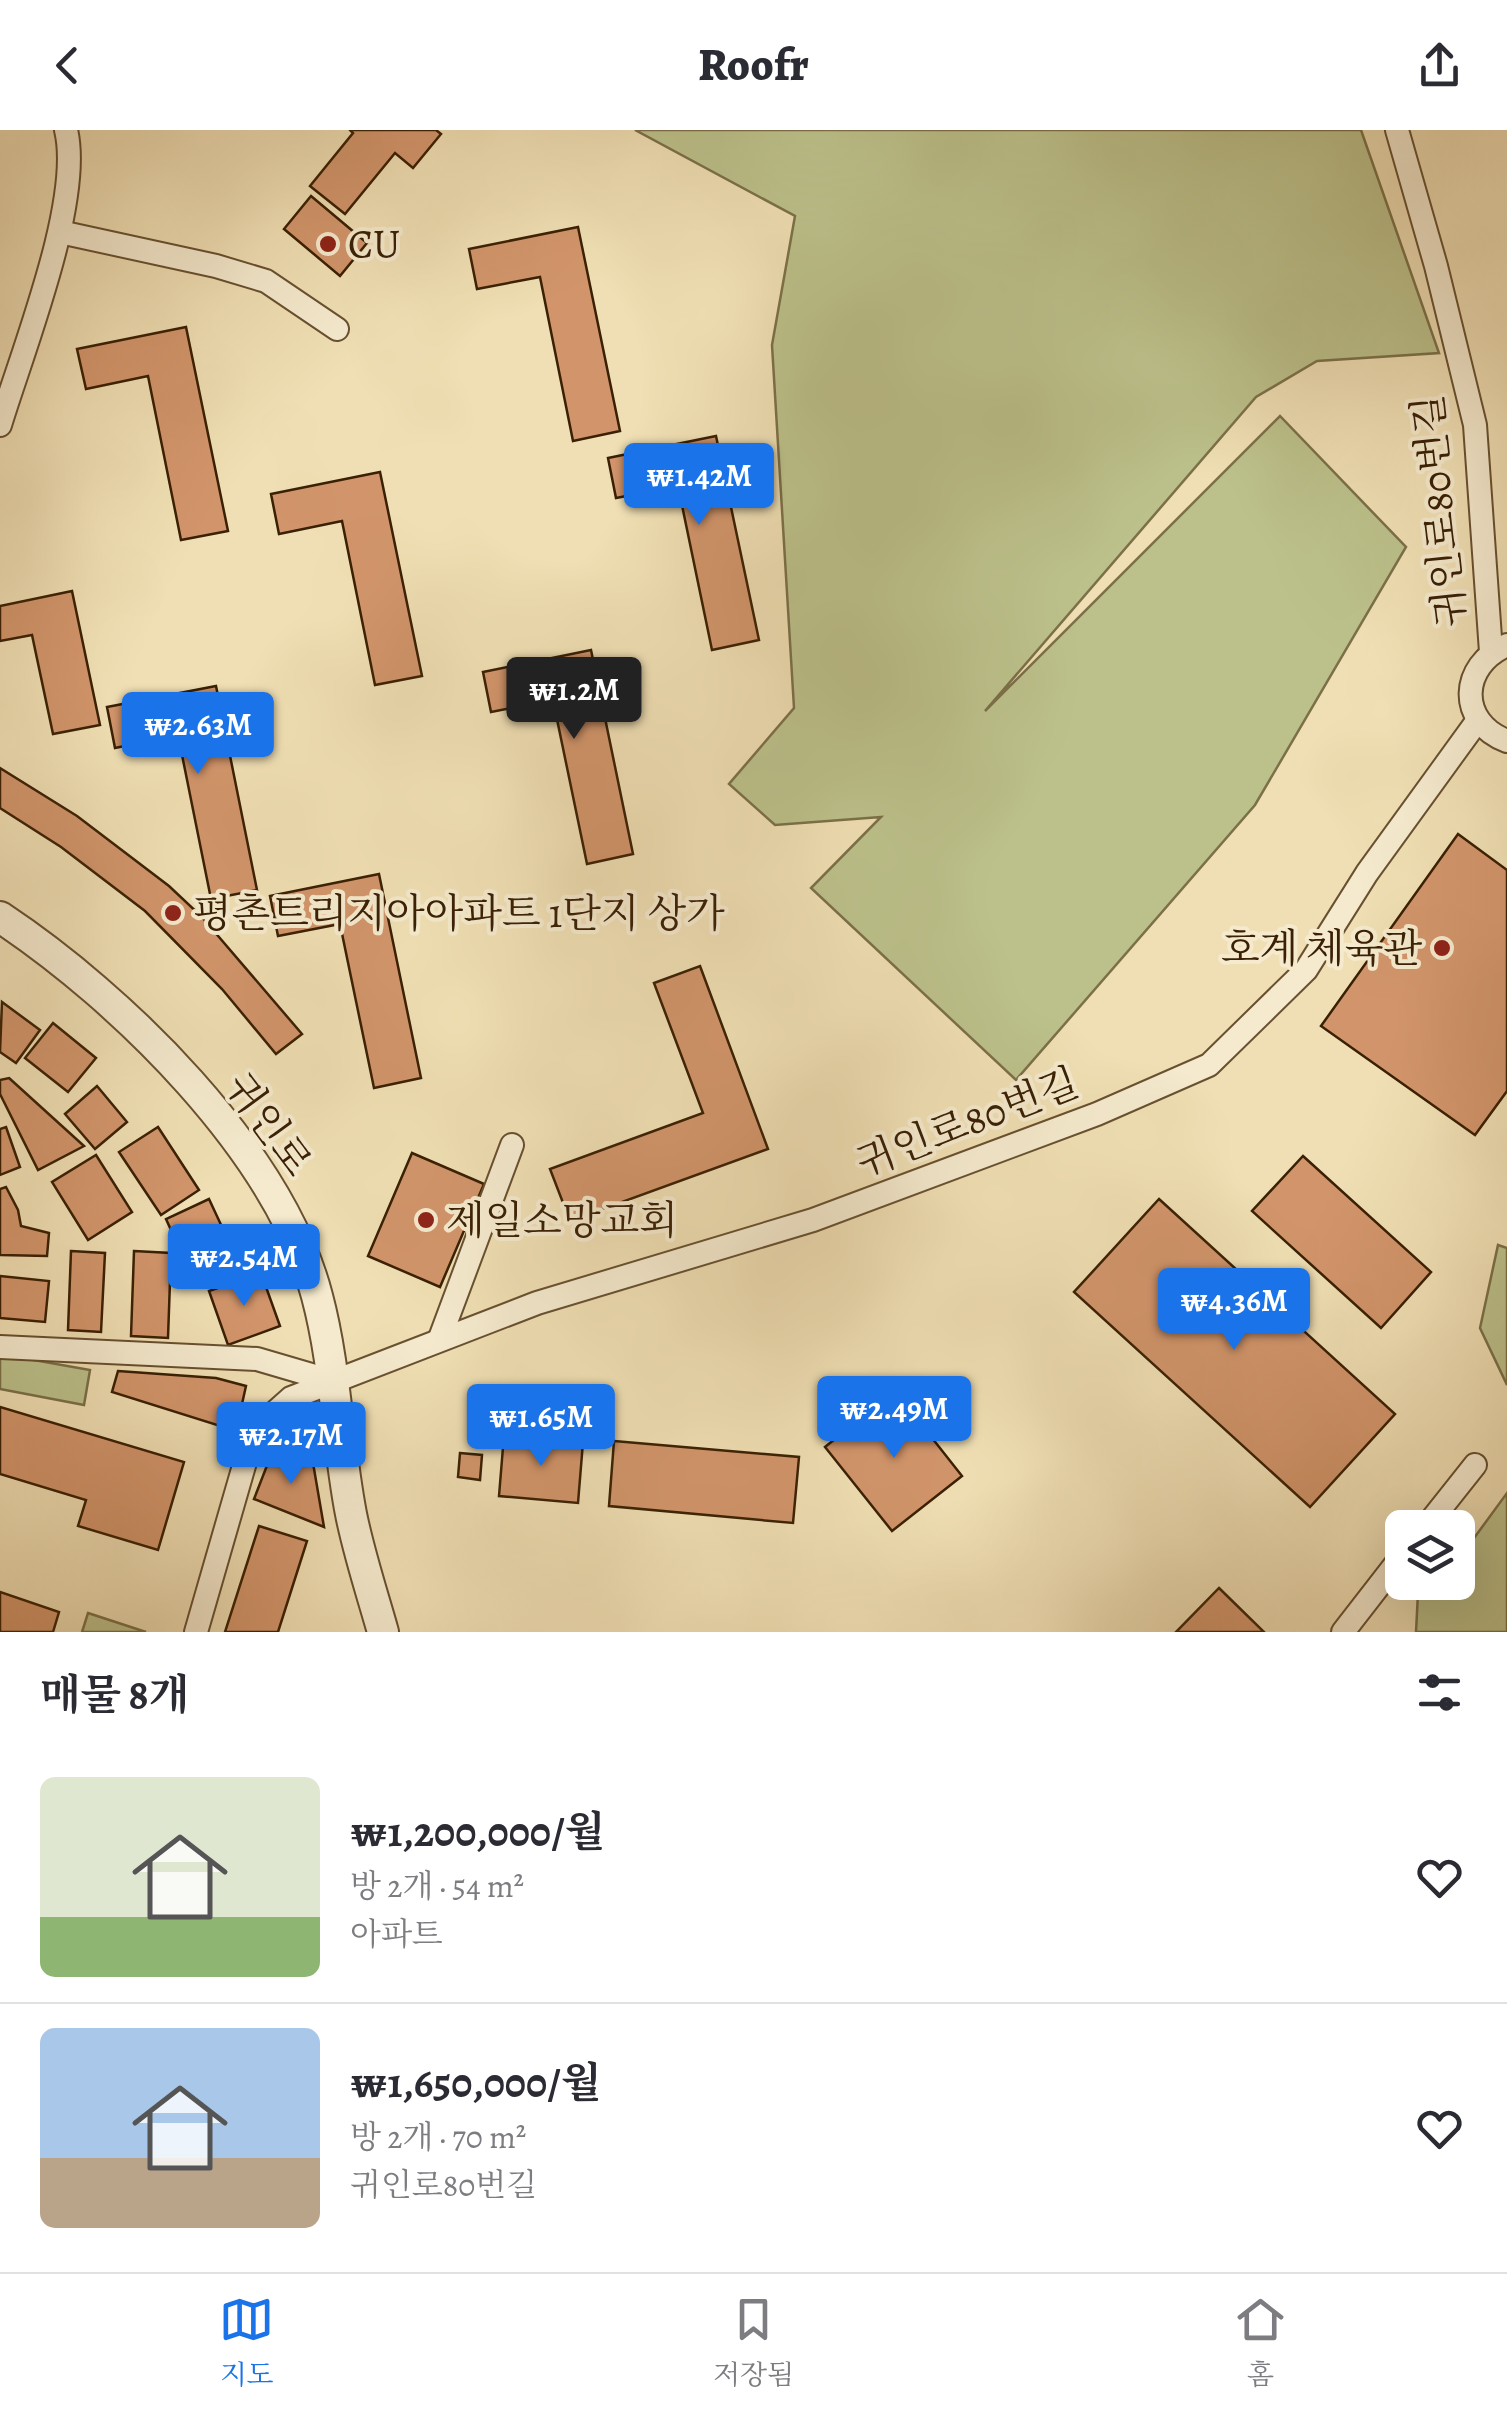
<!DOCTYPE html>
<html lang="ko">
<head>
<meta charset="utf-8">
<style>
  body { margin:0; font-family:Alegreya,"Noto Serif KR",serif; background:#f2f2f3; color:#2b2b33; height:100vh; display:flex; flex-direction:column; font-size:38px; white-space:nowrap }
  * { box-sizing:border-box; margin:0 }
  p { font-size:32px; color:#7c7c81 }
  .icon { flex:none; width:55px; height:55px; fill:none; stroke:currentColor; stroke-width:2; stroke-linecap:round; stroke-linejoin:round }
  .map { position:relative; height:1502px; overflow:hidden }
  .drawer { display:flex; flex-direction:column; background:#fff; flex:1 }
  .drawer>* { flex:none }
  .buttons { position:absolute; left:1385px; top:1380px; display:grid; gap:20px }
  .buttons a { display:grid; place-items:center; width:90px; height:90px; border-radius:15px; background:#fff; box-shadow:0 10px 40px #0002; font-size:50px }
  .price { position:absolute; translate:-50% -85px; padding:0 22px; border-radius:10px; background:#1a73e8; color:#fff; font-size:32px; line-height:65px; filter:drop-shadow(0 2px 5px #0008) }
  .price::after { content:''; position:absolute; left:50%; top:60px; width:30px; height:22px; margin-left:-15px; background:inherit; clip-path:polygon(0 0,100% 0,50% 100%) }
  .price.current { background:#222; color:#fff }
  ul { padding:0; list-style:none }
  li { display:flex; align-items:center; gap:30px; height:250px; padding:0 40px }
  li+li { border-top:2px solid #e1e1e2 }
  li span { display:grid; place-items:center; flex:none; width:280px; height:200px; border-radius:15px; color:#555 }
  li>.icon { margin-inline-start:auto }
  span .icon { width:120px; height:120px; fill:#fffc; stroke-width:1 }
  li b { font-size:42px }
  h2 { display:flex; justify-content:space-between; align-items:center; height:120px; padding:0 40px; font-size:42px }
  header { display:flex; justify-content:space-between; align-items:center; height:130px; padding:0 40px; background:#fff; font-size:45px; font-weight:800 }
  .menu { display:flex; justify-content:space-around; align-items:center; height:140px; border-top:2px solid #e1e1e2; background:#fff; font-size:28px; color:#7c7c81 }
  .menu a { display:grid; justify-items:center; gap:5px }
  .menu .current { color:#1a73e8 }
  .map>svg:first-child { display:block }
  .green { fill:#bcc18b; stroke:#7b7048; stroke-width:2.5 }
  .building { fill:#d2956b; stroke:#3a2004; stroke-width:2.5 }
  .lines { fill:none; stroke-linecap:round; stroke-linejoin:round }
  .minor-casing { stroke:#685030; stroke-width:26 }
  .tertiary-casing { stroke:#685030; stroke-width:34 }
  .minor { stroke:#f5eace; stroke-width:22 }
  .tertiary { stroke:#f5eace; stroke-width:30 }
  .poi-dot { fill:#8f2418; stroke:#f5eace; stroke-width:4 }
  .labels { text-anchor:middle; stroke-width:8; stroke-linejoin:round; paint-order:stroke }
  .poi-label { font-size:40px; fill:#3a2004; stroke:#f5eace; text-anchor:start }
  .street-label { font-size:40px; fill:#3a2004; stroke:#f5eace }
</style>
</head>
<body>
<header><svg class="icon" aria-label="back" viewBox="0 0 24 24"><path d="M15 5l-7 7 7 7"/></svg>Roofr<svg class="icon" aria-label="share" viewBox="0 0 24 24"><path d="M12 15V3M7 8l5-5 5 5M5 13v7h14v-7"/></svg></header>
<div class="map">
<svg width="1507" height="1502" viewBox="0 0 1507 1502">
  <rect width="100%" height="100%" fill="#f0dfb4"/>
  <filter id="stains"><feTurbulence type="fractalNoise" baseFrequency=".002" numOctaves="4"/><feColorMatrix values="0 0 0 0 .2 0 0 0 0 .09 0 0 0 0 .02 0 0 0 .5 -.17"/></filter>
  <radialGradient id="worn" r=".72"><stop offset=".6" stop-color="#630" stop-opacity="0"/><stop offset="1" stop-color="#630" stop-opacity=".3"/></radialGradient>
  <g class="green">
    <path d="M635 0H1361L1439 223 1317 231 1256 267 985 581 1280 286 1406 417 1255 675 1016 950 811 758 881 687 775 695 729 654 794 578 772 215 795 86Z"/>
    <path d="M1498 1115 1507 1118V1255L1480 1198Z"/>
    <path d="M0 1224 90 1240 84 1275 0 1259Z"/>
    <path d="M1507 1363V1502H1416L1418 1463 1431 1453 1458 1452V1430Z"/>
    <path d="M88 1483 146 1502H82Z"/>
  </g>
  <g class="building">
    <path d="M350 0H436L441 4 413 38 395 23 345 84 310 56 353 3Z"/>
    <path d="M311 66 367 113 340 146 284 99Z"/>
    <path d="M578 97 620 301 573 311 540 147 477 159 469 119Z"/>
    <path d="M186 197 228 401 181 410 148 246 86 259 77 219Z"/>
    <path d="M716 306 759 510 712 520 678 356 616 368 608 328Z"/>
    <path d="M380 342 422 546 375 555 342 391 279 404 271 364Z"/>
    <path d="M72 461 100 595 53 604 32 505 0 511V476Z"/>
    <path d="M591 520 633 724 587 734 553 570 491 582 483 542Z"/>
    <path d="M216 556 257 760 211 769 178 605 115 618 107 577Z"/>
    <path d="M0 638 77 686 169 756 201 786 302 904 276 924 222 859 145 781 61 717 0 678Z"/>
    <path d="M1458 704 1507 740V961L1475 1005 1321 896Z"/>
    <path d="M379 744 421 948 374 958 340 794 278 806 270 766Z"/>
    <path d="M700 836 768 1019 570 1091 550 1039 703 983 654 853Z"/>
    <path d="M2 872 40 900 16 933 0 922Z"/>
    <path d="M53 893 96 928 68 962 25 928Z"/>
    <path d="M9 948 84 1016 38 1040 0 964V950Z"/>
    <path d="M97 956 127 992 95 1019 65 984Z"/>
    <path d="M6 997 20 1037 0 1045V999Z"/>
    <path d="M158 997 199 1060 161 1085 119 1022Z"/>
    <path d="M412 1023 484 1054 440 1157 368 1126Z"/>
    <path d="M96 1025 132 1082 88 1110 52 1052Z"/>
    <path d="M1303 1026 1431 1142 1381 1198 1252 1081Z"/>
    <path d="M6 1057 18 1080 21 1096 49 1103 47 1126 0 1125V1059Z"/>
    <path d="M209 1069 236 1127 192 1146 166 1089Z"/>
    <path d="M1159 1069 1395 1284 1310 1377 1074 1162Z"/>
    <path d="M71 1121 105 1123 101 1202 68 1200Z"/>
    <path d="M134 1121 171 1123 168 1208 131 1206Z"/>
    <path d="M261 1143 280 1196 228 1215 209 1161Z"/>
    <path d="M0 1146 49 1151 45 1192 0 1188Z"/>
    <path d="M118 1241 216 1248 246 1256 236 1301 112 1262Z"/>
    <path d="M895 1261 962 1346 892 1401 825 1317Z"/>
    <path d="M0 1277 184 1332 158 1420 78 1396 86 1370 0 1344Z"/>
    <path d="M504 1305 583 1312 578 1373 499 1366Z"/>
    <path d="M614 1311 799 1327 793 1393 609 1376Z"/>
    <path d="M273 1320 313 1333 324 1397 254 1369Z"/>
    <path d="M460 1323 482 1325 480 1350 458 1347Z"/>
    <path d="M259 1396 307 1411 278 1502H225Z"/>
    <path d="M1219 1458 1264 1502H1176Z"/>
    <path d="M0 1462 59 1482 53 1502H0Z"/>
  </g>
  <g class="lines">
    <defs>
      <g id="minor">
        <path d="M1397 0 1436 136 1475 295 1491 522"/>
        <path d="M60 102 216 136 266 151 337 199"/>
        <path d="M0 295C22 222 83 71 66 0"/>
        <path d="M1507 515C1460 535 1457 592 1507 611"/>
        <path d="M440 1208 512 1015"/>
        <path d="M0 1217 257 1229 332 1251"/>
        <path d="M1425 1398 1475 1335"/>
        <path d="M196 1502 254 1301 291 1268 537 1173 813 1090 1097 984 1209 935 1306 840 1367 743 1478 590"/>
        <path d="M1343 1502 1402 1426"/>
      </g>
      <path id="tertiary" d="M0 787C122 868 279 1021 317 1166 336 1237 337 1312 351 1384 359 1424 372 1463 383 1502"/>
    </defs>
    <use href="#minor" class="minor-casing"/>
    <use href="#tertiary" class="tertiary-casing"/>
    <use href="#minor" class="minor"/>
    <use href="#tertiary" class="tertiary"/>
  </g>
  <g class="poi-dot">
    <circle cx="328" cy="114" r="10"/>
    <circle cx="173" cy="783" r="10"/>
    <circle cx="1442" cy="818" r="10"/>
    <circle cx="426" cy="1090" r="10"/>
  </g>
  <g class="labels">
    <g class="poi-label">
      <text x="348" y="128">CU</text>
      <text x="193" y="797">평촌트리지아아파트 1단지 상가</text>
      <text x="1422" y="832" text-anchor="end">호계 체육관</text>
      <text x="446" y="1104">제일소망교회</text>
    </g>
    <g class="street-label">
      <text transform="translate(1439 381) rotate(-96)" y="14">귀인로80번길</text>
      <text transform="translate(967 992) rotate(-21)" y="14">귀인로80번길</text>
      <text transform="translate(269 994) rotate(54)" y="14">귀인로</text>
    </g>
  </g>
  <rect width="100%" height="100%" filter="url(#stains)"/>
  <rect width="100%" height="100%" fill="url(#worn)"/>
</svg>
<div class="buttons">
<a><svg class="icon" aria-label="layers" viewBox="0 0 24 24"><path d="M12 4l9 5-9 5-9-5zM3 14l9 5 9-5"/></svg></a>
</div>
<b class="price" style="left:699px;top:398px">₩1.42M</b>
<b class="price current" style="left:574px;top:612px">₩1.2M</b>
<b class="price" style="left:198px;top:647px">₩2.63M</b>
<b class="price" style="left:244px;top:1179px">₩2.54M</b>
<b class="price" style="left:1234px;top:1223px">₩4.36M</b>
<b class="price" style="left:894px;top:1331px">₩2.49M</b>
<b class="price" style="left:541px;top:1339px">₩1.65M</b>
<b class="price" style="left:291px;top:1357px">₩2.17M</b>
</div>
<section class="drawer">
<h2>매물 8개<svg class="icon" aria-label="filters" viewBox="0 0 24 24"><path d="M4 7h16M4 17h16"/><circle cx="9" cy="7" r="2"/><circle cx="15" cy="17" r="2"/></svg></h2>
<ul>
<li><span style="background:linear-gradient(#dfe7d0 70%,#8fb573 0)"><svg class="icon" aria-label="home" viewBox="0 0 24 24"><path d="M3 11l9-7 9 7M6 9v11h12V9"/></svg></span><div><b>₩1,200,000/월</b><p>방 2개 · 54 m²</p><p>아파트</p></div><svg class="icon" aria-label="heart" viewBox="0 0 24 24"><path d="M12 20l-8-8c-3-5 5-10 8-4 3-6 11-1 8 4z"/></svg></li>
<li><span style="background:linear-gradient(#a9c7e8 65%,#b9a48a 0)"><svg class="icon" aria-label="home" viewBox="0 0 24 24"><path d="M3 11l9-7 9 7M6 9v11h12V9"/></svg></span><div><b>₩1,650,000/월</b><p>방 2개 · 70 m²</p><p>귀인로80번길</p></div><svg class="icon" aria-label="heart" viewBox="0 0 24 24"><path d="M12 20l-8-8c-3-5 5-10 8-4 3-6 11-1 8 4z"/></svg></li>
</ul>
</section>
<nav class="menu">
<a class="current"><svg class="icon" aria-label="map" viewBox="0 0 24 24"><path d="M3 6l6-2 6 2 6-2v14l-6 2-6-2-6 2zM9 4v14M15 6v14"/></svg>지도</a>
<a><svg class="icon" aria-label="saved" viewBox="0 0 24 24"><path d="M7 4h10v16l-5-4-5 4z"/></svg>저장됨</a>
<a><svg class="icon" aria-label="home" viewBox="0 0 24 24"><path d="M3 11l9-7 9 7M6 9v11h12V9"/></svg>홈</a>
</nav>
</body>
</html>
